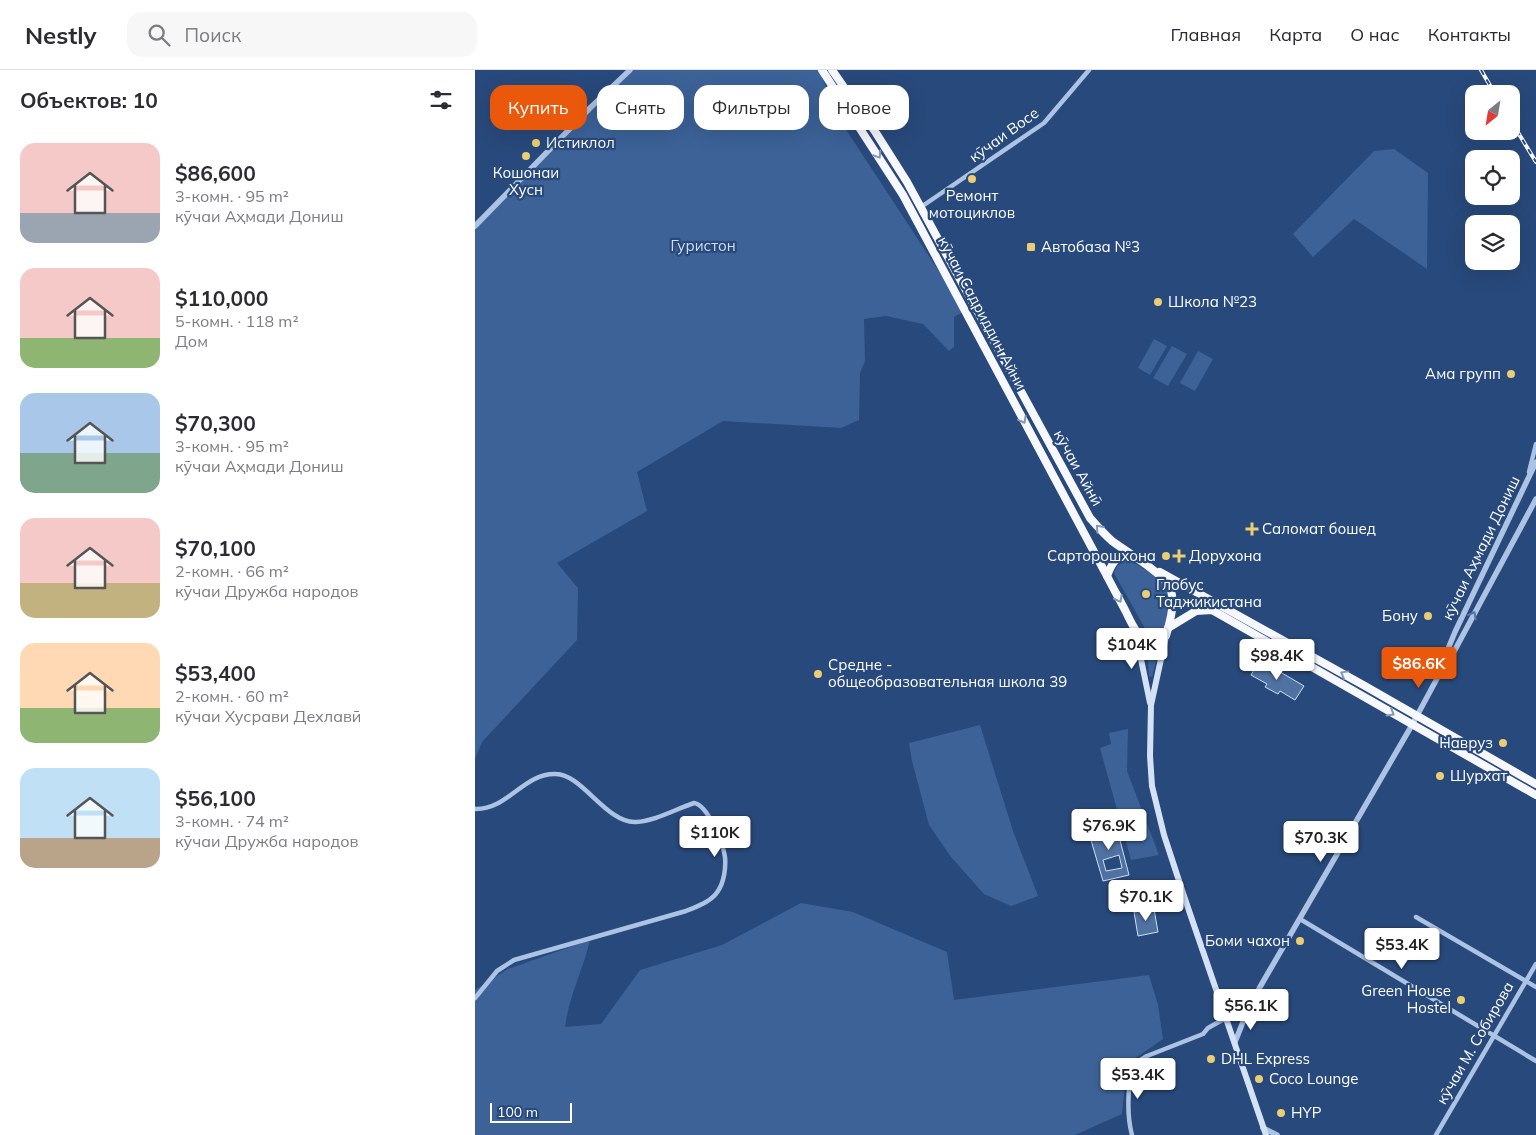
<!DOCTYPE html>
<html lang="ru">
<head>
<meta charset="utf-8">
<style>
  body { margin:0; font-family:Mulish,sans-serif; background:#f7f7f7; color:#2b2b33; height:100vh; display:flex; flex-direction:column; font-size:19px; white-space:nowrap }
  * { box-sizing:border-box; margin:0 }
  p { font-size:16px; color:#7c7c81 }
  .icon { flex:none; width:28px; height:28px; fill:none; stroke:currentColor; stroke-width:2; stroke-linecap:round; stroke-linejoin:round }
  .map { position:relative; flex:1; overflow:hidden }
  .sheet { display:flex; flex-direction:column; background:#fff; width:475px }
  .sheet>* { flex:none }
  .top-card { position:absolute; left:15px; top:15px; width:475px; height:45px; display:flex; gap:10px }
  .needle { width:32px; rotate:210deg }
  .tools { position:absolute; left:990px; top:15px; display:grid; gap:10px }
  .tools a { display:grid; place-items:center; width:55px; height:55px; border-radius:10px; background:#fff; box-shadow:0 5px 20px #0002; font-size:25px }
  .scale { position:absolute; left:15px; bottom:12px; width:82px; box-sizing:border-box; padding-left:5px; border:2px solid #fff; border-top:0; font-size:14px; line-height:18px; white-space:nowrap; color:#fff; -webkit-text-stroke:4px #28497b; paint-order:stroke }
  .price { position:absolute; translate:-50% -42px; padding:0 11px; border-radius:5px; background:#fff; color:#222; font-size:16px; line-height:32px; filter:drop-shadow(0 1px 2px #0008) }
  .price::after { content:''; position:absolute; left:50%; top:30px; width:15px; height:11px; margin-left:-8px; background:inherit; clip-path:polygon(0 0,100% 0,50% 100%) }
  .price.selected { background:#ea580c; color:#fff }
  ul { padding:0; list-style:none }
  li { display:flex; align-items:center; gap:15px; height:125px; padding:0 20px }
  li span { display:grid; place-items:center; flex:none; width:140px; height:100px; border-radius:15px; color:#555 }
  li>.icon { margin-inline-start:auto }
  span .icon { width:60px; height:60px; fill:#fffc; stroke-width:1 }
  li b { font-size:21px }
  h2 { display:flex; justify-content:space-between; align-items:center; height:60px; padding:0 20px; font-size:21px }
  .chip { padding:0 18px; border-radius:15px; background:#fff; box-shadow:0 5px 20px #0002; font-size:18px; line-height:45px }
  .chip.selected { background:#ea580c; color:#fff }
  header { display:flex; align-items:center; gap:30px; box-sizing:border-box; height:70px; padding:0 25px; background:#fff; border-bottom:1px solid #e1e1e2 }
  header strong { font-size:24px }
  nav { display:flex; gap:28px; margin-inline-start:auto; font-size:18px }
  .search { width:350px; height:45px; background:#f7f7f7; display:flex; align-items:center; gap:12px; box-sizing:border-box; padding:0 18px; border-radius:15px; color:#7c7c81; font-size:19px }
  main { display:flex; flex:1; min-height:0 }
  .map>svg:first-child { display:block }
  .green { fill:#3c6298 }
  .building { fill:#5072a3; stroke:#cfdef3; fill-rule:evenodd }
  .lines { fill:none; stroke-linecap:round; stroke-linejoin:round }
  .minor { stroke:#acc3e4; stroke-width:4.5 }
  .tertiary { stroke:#acc3e4; stroke-width:5.5 }
  .secondary { stroke:#d5e1f4; stroke-width:6 }
  .trunk { stroke:#f6f8fe; stroke-width:8 }
  .rail-casing { stroke:#fff; stroke-width:4 }
  .rail { stroke:#28497b; stroke-width:2; stroke-dasharray:5.5; stroke-linecap:butt }
  .oneway { stroke:#8598b6 }
  .oneway2 { stroke:#5674a0 }
  .poi-dot { fill:#ebcd73; stroke:#28497b; stroke-width:2 }
  .labels { text-anchor:middle; stroke-width:4.5; stroke-linejoin:round; paint-order:stroke }
  .street-label { font-size:15px; fill:#fff; stroke:#28497b }
  .poi-label { font-size:15px; fill:#fff; stroke:#28497b; text-anchor:start }
  .park-label { font-size:15px; fill:#cfdef3; stroke:#28497b }
</style>
</head>
<body>
<header>
<strong>Nestly</strong>
<div class="search"><svg class="icon" aria-label="search" viewBox="0 0 24 24"><circle cx="10" cy="10" r="6"/><path d="M15 15l6 6"/></svg>Поиск</div>
<nav><a>Главная</a><a>Карта</a><a>О нас</a><a>Контакты</a></nav>
</header>
<main>
<section class="sheet">
<h2>Объектов: 10<svg class="icon" aria-label="filters" viewBox="0 0 24 24"><path d="M4 7h16M4 17h16"/><circle cx="9" cy="7" r="2"/><circle cx="15" cy="17" r="2"/></svg></h2>
<ul>
<li><span style="background:linear-gradient(#f6c9c9 70%,#9aa5b1 0)"><svg class="icon" aria-label="home" viewBox="0 0 24 24"><path d="M3 11l9-7 9 7M6 9v11h12V9"/></svg></span><div><b>$86,600</b><p>3-комн. · 95 m²</p><p>кӯчаи Аҳмади Дониш</p></div></li>
<li><span style="background:linear-gradient(#f6c9c9 70%,#8fb573 0)"><svg class="icon" aria-label="home" viewBox="0 0 24 24"><path d="M3 11l9-7 9 7M6 9v11h12V9"/></svg></span><div><b>$110,000</b><p>5-комн. · 118 m²</p><p>Дом</p></div></li>
<li><span style="background:linear-gradient(#a9c7e8 60%,#7fa58c 0)"><svg class="icon" aria-label="home" viewBox="0 0 24 24"><path d="M3 11l9-7 9 7M6 9v11h12V9"/></svg></span><div><b>$70,300</b><p>3-комн. · 95 m²</p><p>кӯчаи Аҳмади Дониш</p></div></li>
<li><span style="background:linear-gradient(#f6c9c9 65%,#c2b280 0)"><svg class="icon" aria-label="home" viewBox="0 0 24 24"><path d="M3 11l9-7 9 7M6 9v11h12V9"/></svg></span><div><b>$70,100</b><p>2-комн. · 66 m²</p><p>кӯчаи Дружба народов</p></div></li>
<li><span style="background:linear-gradient(#ffd9b3 65%,#8fb573 0)"><svg class="icon" aria-label="home" viewBox="0 0 24 24"><path d="M3 11l9-7 9 7M6 9v11h12V9"/></svg></span><div><b>$53,400</b><p>2-комн. · 60 m²</p><p>кӯчаи Хусрави Дехлавӣ</p></div></li>
<li><span style="background:linear-gradient(#bfe0f5 70%,#b9a48a 0)"><svg class="icon" aria-label="home" viewBox="0 0 24 24"><path d="M3 11l9-7 9 7M6 9v11h12V9"/></svg></span><div><b>$56,100</b><p>3-комн. · 74 m²</p><p>кӯчаи Дружба народов</p></div></li>
</ul>
</section>
<div class="map">
<svg width="1061" height="1065" viewBox="0 0 1061 1065">
  <rect width="100%" height="100%" fill="#28497b"/>
  <g class="green">
    <path d="M155 0H344L366 52 490 241 479 247V277L474 281 448 254 411 246 389 249 390 291 385 303 384 350 366 358 248 351 162 402 172 441 82 493 103 518 102 570 7 672 0 689V157Z"/>
    <path d="M919 79 953 103 952 199 879 149 838 187 818 164 899 81Z"/>
    <path d="M679 269 692 276 675 305 663 298Z"/>
    <path d="M697 276 712 284 693 316 678 308Z"/>
    <path d="M723 281 738 289 720 321 705 313Z"/>
    <path d="M653 489C664 497 680 504 689 513 699 523 697 552 687 562 684 565 680 565 676 566L672 562 639 503 642 496Z"/>
    <path d="M672 574 685 576 677 607 674 606Z"/>
    <path d="M505 655 538 761 563 826 536 836 509 824 476 787 454 755 437 691 434 673Z"/>
    <path d="M653 659 652 701 684 785 656 790 625 678 636 674 634 663Z"/>
    <path d="M326 833 378 842 472 882 479 930 674 905 683 935 688 969 652 994 647 1044 600 1065H0V920L33 899 115 870C108 900 94 926 90 957L126 954 165 900 247 875Z"/>
  </g>
  <g class="building">
    <path d="M785 590 829 616 820 630 805 621 803 624 790 617 792 614 776 605Z"/>
    <path d="M640 751 654 805 628 811 613 760ZM644 785 647 798 631 801 628 790Z"/>
    <path d="M679 839 683 862 663 866 659 842Z"/>
  </g>
  <g class="lines">
    <g class="minor">
      <path d="M446 137 569 53 614 0"/>
      <path d="M1054 402 1061 374"/>
      <path d="M0 739C33 740 48 703 81 704 107 704 132 754 161 752 180 751 201 739 219 733 233 735 248 774 250 787 251 798 249 812 243 821 236 832 223 836 211 841L39 890 22 901 0 928"/>
      <path d="M941 847 1061 917"/>
      <path d="M825 849 1061 991"/>
      <path d="M657 1065C652 1047 651 1008 662 992L672 986 728 964 733 958 751 948"/>
      <path d="M961 1065 1061 894"/>
    </g>
    <g class="tertiary">
      <path d="M0 156 116 37 155 0"/>
      <path d="M966 601 974 591 1061 429"/>
      <path d="M751 948 772 942"/>
      <path d="M760 972 772 942 785 917 937 655 965 603 968 591 980 562 1061 392"/>
      <path d="M788 1058 802 1065"/>
    </g>
    <g class="secondary">
      <path d="M660 560 675 633"/>
      <path d="M691 566 676 635 675 686 677 716 689 765 710 829 791 1065"/>
    </g>
    <g class="trunk">
      <path d="M347 0 428 125 632 506"/>
      <path d="M357 0 401 63 432 112 615 448C622 456 629 464 637 471 650 481 693 506 696 520 700 535 695 551 691 566 666 579 660 560 651 542 645 530 638 518 632 506 639 487 642 486 661 489"/>
      <path d="M685 502 890 616 1061 714"/>
      <path d="M693 558 721 541 737 540 1061 725"/>
    </g>
    <defs>
      <g id="rail">
        <path d="M1006 0 1020 24"/>
        <path d="M1036 51 1061 92"/>
      </g>
    </defs>
    <use href="#rail" class="rail-casing"/>
    <use href="#rail" class="rail"/>
  </g>
  <defs><path id="oneway-chevron" d="M-2-3.5L2.5 0L-2 3.5" fill="none" stroke-width="1.6" stroke-linecap="round" stroke-linejoin="round" transform="scale(1.25)"/></defs>
  <g class="oneway">
    <use href="#oneway-chevron" transform="translate(403 85) rotate(58)"/>
    <use href="#oneway-chevron" transform="translate(548 350) rotate(62)"/>
    <use href="#oneway-chevron" transform="translate(624 458) rotate(-132)"/>
    <use href="#oneway-chevron" transform="translate(644 529) rotate(63)"/>
    <use href="#oneway-chevron" transform="translate(869 604) rotate(-151)"/>
    <use href="#oneway-chevron" transform="translate(916 643) rotate(30)"/>
  </g>
  <use class="oneway2" href="#oneway-chevron" transform="translate(998 545) rotate(-62)"/>
  <g class="poi-dot">
    <circle cx="61" cy="73" r="5"/>
    <circle cx="51" cy="86" r="5"/>
    <circle cx="497" cy="109" r="5"/>
    <rect x="551" y="172" width="10" height="10" rx="2.5"/>
    <circle cx="683" cy="232" r="5"/>
    <circle cx="1036" cy="304" r="5"/>
    <path d="M774.5 451.5h5v5h5v5h-5v5h-5v-5h-5v-5h5z"/>
    <circle cx="691" cy="486" r="5"/>
    <path d="M701.5 478.5h5v5h5v5h-5v5h-5v-5h-5v-5h5z"/>
    <circle cx="671" cy="524" r="5"/>
    <circle cx="953" cy="546" r="5"/>
    <circle cx="343" cy="604" r="5"/>
    <circle cx="1028" cy="673" r="5"/>
    <circle cx="965" cy="706" r="5"/>
    <circle cx="825" cy="871" r="5"/>
    <circle cx="986" cy="930" r="5"/>
    <circle cx="736" cy="989" r="5"/>
    <circle cx="784" cy="1009" r="5"/>
    <circle cx="806" cy="1043" r="5"/>
  </g>
  <g class="labels">
    <g class="street-label">
      <text transform="translate(529 65) rotate(-36)" y="5">кӯчаи Восе</text>
      <text transform="translate(507 243) rotate(62)" y="5">кӯчаи Садриддин Айни</text>
      <text transform="translate(603 398) rotate(61)" y="5">кӯчаи Айнӣ</text>
      <text transform="translate(1006 478) rotate(-64)" y="5">кӯчаи Аҳмади Дониш</text>
      <text transform="translate(1000 973) rotate(-60)" y="5">кӯчаи М. Собирова</text>
    </g>
    <g class="poi-label">
      <text x="71" y="78">Истиклол</text>
      <text x="51" y="108" text-anchor="middle">Кошонаи<tspan x="51" dy="17">Хусн</tspan></text>
      <text x="497" y="131" text-anchor="middle">Ремонт<tspan x="497" dy="17">мотоциклов</tspan></text>
      <text x="566" y="182">Автобаза №3</text>
      <text x="693" y="237">Школа №23</text>
      <text x="1026" y="309" text-anchor="end">Ама групп</text>
      <text x="787" y="464">Саломат бошед</text>
      <text x="681" y="491" text-anchor="end">Сарторошхона</text>
      <text x="714" y="491">Дорухона</text>
      <text x="681" y="520">Глобус<tspan x="681" dy="17">Таджикистана</tspan></text>
      <text x="943" y="551" text-anchor="end">Бону</text>
      <text x="353" y="600">Средне -<tspan x="353" dy="17">общеобразовательная школа 39</tspan></text>
      <text x="1018" y="678" text-anchor="end">Навруз</text>
      <text x="975" y="711">Шурхат</text>
      <text x="815" y="876" text-anchor="end">Боми чахон</text>
      <text x="976" y="926" text-anchor="end">Green House<tspan x="976" dy="17">Hostel</tspan></text>
      <text x="746" y="994">DHL Express</text>
      <text x="794" y="1014">Coco Lounge</text>
      <text x="816" y="1048">HYP</text>
    </g>
    <g class="park-label">
      <text x="228" y="181">Гуристон</text>
    </g>
  </g>
</svg>
<div class="tools">
<a><svg class="needle" viewBox="-14 -14 28 28"><path d="M0-13l5 13h-10z" fill="#e53935"/><path d="M0 13l5-13h-10z" fill="#7c7c81"/></svg></a>
<a><svg class="icon" aria-label="locate" viewBox="0 0 24 24"><circle cx="12" cy="12" r="6"/><path d="M12 2v4M12 18v4M2 12h4M18 12h4"/></svg></a>
<a><svg class="icon" aria-label="layers" viewBox="0 0 24 24"><path d="M12 4l9 5-9 5-9-5zM3 14l9 5 9-5"/></svg></a>
</div>
<div class="scale">100 m</div>
<b class="price" style="left:657px;top:600px">$104K</b>
<b class="price" style="left:802px;top:611px">$98.4K</b>
<b class="price selected" style="left:944px;top:619px">$86.6K</b>
<b class="price" style="left:634px;top:781px">$76.9K</b>
<b class="price" style="left:240px;top:788px">$110K</b>
<b class="price" style="left:846px;top:793px">$70.3K</b>
<b class="price" style="left:671px;top:852px">$70.1K</b>
<b class="price" style="left:927px;top:900px">$53.4K</b>
<b class="price" style="left:776px;top:961px">$56.1K</b>
<b class="price" style="left:663px;top:1030px">$53.4K</b>
<div class="top-card">
<a class="chip selected">Купить</a>
<a class="chip">Снять</a>
<a class="chip">Фильтры</a>
<a class="chip">Новое</a>
</div>
</div>
</main>
</body>
</html>
